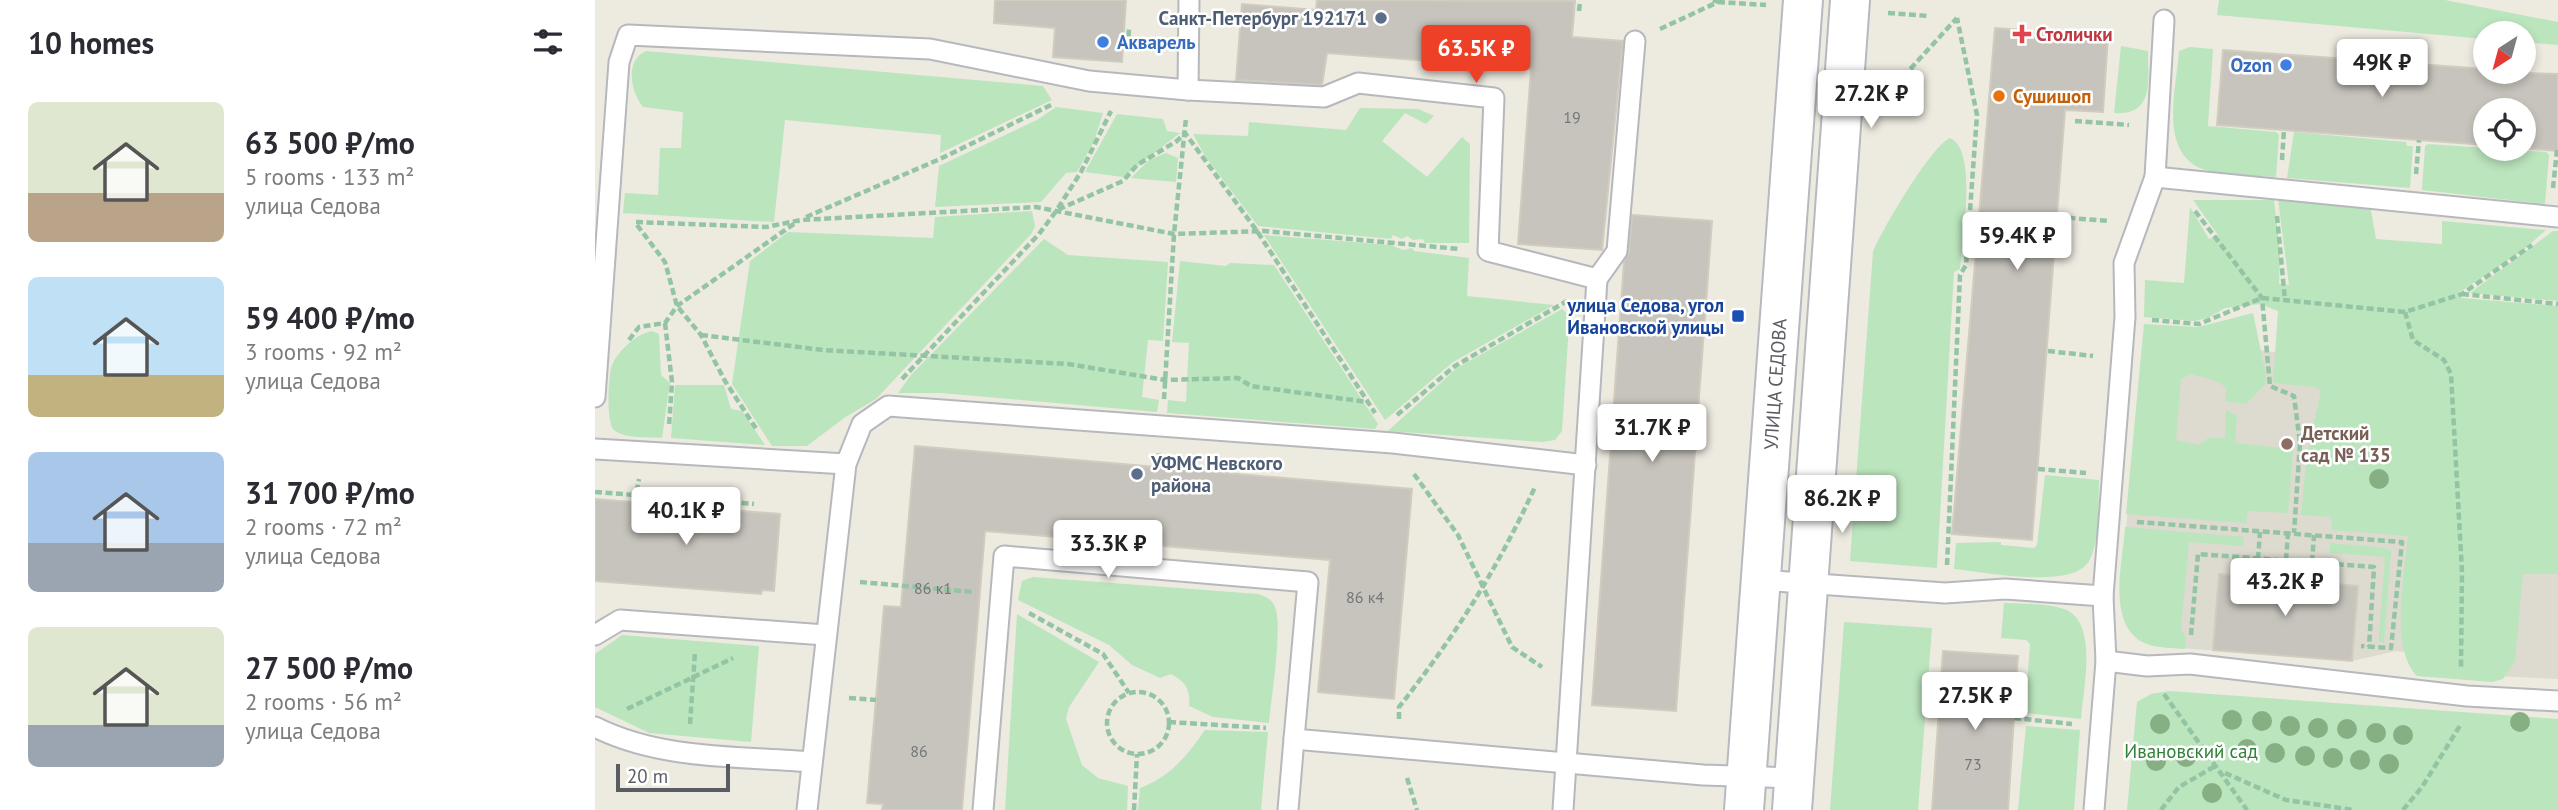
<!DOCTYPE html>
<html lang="en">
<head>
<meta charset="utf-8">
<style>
  body { margin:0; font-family:"PT Sans",sans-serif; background:#f2f2f3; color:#2b2b33; height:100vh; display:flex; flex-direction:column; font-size:26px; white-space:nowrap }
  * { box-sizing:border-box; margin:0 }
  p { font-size:23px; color:#7c7c81 }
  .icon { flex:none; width:38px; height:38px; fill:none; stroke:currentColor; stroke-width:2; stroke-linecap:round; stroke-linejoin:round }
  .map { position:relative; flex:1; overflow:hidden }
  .sheet { display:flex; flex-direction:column; background:#fff; width:595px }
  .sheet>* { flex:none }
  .needle { width:46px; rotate:216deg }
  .fabs { position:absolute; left:1878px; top:21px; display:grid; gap:14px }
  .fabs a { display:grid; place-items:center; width:63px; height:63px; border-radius:50%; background:#fff; box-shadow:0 4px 10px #0003; font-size:35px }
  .scale { position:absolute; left:21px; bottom:18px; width:114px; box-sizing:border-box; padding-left:7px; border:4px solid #595c62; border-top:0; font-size:19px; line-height:24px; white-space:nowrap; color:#595c62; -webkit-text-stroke:5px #fff; paint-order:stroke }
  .price { position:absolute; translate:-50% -60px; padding:0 16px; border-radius:7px; background:#fff; color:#222; font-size:23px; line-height:46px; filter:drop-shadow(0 2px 4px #0008) }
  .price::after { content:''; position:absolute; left:50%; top:42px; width:21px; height:16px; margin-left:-10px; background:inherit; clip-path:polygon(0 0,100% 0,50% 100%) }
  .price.active { background:#ed4026; color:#fff }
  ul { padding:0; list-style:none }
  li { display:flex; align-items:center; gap:21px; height:175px; padding:0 28px }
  li span { display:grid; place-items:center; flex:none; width:196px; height:140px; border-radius:10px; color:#555 }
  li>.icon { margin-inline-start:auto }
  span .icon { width:84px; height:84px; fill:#fffc; stroke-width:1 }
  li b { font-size:30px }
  h2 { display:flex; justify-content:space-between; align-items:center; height:84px; padding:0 28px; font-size:30px }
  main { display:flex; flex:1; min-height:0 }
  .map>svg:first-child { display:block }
  .education { fill:#dddacf }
  .green { fill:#bbe5bd }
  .building { fill:#c7c4bd; stroke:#d1ccbe; stroke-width:2 }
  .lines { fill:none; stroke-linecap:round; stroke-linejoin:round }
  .lane-casing { stroke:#b6b8bd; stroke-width:23 }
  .secondary-casing { stroke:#b6b9c0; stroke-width:42 }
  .path { stroke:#93c4a4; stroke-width:4.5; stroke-dasharray:7 3.5; stroke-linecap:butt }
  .lane { stroke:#fff; stroke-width:19 }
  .secondary { stroke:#fff; stroke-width:38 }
  .tree { fill:#86b084 }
  .service-dot { fill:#5c6f8a; stroke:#fff; stroke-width:2.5 }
  .health-dot { fill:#e0444e; stroke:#fff; stroke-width:2.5 }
  .shop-dot { fill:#3f7fe0; stroke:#fff; stroke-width:2.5 }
  .food-dot { fill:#e8710a; stroke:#fff; stroke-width:2.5 }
  .transit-dot { fill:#1a4fb4; stroke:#fff; stroke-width:2.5 }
  .education-dot { fill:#8d6e63; stroke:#fff; stroke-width:2.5 }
  .labels { text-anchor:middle; stroke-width:5; stroke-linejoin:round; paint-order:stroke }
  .number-label { font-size:16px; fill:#747679 }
  .service-label { font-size:19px; font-weight:bold; fill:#4e5e75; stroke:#fff; text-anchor:end }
  .health-label { font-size:19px; font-weight:bold; fill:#be3a42; stroke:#fff; text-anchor:start }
  .shop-label { font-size:19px; font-weight:bold; fill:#366cbe; stroke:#fff; text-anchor:start }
  .food-label { font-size:19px; font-weight:bold; fill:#c56008; stroke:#fff; text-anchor:start }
  .transit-label { font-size:19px; font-weight:bold; fill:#164399; stroke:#fff; text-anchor:end }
  .street-label { font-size:19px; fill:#595c62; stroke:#fff }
  .education-label { font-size:19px; font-weight:bold; fill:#785e54; stroke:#fff; text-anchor:start }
  .park-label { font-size:19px; fill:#318139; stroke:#fff }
</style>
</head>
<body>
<main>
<section class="sheet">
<h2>10 homes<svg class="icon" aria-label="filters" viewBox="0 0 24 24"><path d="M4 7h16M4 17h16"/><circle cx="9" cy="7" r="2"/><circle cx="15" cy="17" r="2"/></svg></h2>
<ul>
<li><span style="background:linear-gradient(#dfe7d0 65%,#b9a48a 0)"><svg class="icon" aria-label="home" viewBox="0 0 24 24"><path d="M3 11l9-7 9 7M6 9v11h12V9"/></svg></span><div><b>63 500 ₽/mo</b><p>5 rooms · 133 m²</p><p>улица Седова</p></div></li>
<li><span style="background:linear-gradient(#bfe0f5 70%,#c2b280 0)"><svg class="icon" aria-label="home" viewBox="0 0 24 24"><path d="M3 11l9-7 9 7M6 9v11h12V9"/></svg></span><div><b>59 400 ₽/mo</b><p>3 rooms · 92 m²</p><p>улица Седова</p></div></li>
<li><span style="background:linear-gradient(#a9c7e8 65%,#9aa5b1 0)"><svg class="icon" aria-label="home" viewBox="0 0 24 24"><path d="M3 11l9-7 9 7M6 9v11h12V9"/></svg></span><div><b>31 700 ₽/mo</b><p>2 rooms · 72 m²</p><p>улица Седова</p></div></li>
<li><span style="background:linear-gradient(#dfe7d0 70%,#9aa5b1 0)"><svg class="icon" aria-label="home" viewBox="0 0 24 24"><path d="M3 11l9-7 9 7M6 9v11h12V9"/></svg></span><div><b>27 500 ₽/mo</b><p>2 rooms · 56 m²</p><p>улица Седова</p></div></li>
</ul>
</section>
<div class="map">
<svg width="1963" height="810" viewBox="0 0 1963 810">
  <rect width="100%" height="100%" fill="#edeae0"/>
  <g class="education">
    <path d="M1548 336 1852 373 1830 654 1801 651 1757 661 1558 646 1543 640 1532 627 1525 598Z"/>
    <path d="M1963 418V679L1878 675Z"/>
  </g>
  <g class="green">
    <path d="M1624 0H1850L1963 22V45L1929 42 1928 33H1890V39L1622 15Z"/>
    <path d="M1526 46 1553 51C1553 80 1560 116 1519 113Z"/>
    <path d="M1595 47 1618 49 1613 126 1681 132 1684 135 1681 177C1658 175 1631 177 1610 170 1562 154 1582 87 1584 51Z"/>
    <path d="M51 51 448 86 457 100 345 153 346 135 190 120 179 222 28 213 30 193 63 195 65 148H86L88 112 48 107C36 92 29 61 51 51Z"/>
    <path d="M461 107 508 113 499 141 482 172 471 173 446 202 340 207 344 166 442 120Z"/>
    <path d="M765 108 823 109 839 116 831 124 810 113 787 141 832 177 867 137 875 144 874 243H830L828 239 818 240 812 236 807 239 798 235 796 239 663 226 610 156 598 134 653 136 654 122 751 130Z"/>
    <path d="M522 114 568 119 572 131 585 133 528 177 490 172Z"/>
    <path d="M1699 132 1811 142 1812 146H1818L1815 188 1692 178Z"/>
    <path d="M1355 138C1383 149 1367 241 1365 269L1359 272 1342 568 1255 561 1278 252C1286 231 1337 145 1355 138Z"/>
    <path d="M1833 144 1951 152 1954 155 1950 204 1827 190 1830 146Z"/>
    <path d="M571 153 583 158 581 182 536 178 554 160Z"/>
    <path d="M1683 199 1775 205 1781 239 1847 244V221L1951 230 1927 251 1863 293 1867 298 1963 306V574H1928L1920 661 1908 679 1897 682 1822 676C1794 647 1810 574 1813 536L1737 530 1736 517 1706 515 1712 454 1726 391 1720 387 1678 383 1683 311 1665 304 1630 308 1613 318 1599 321 1549 317 1550 280 1589 283 1595 207 1614 239 1623 235 1598 200H1679L1685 253 1684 284 1694 285Z"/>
    <path d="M437 211 440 226 437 233 281 399 249 418 212 446H177L137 384 155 261 193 232 338 238 340 217Z"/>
    <path d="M1958 231H1963V301L1875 293Z"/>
    <path d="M669 235 796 245 808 250 817 248 819 251 874 258 872 296 959 305 858 362 790 420Z"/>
    <path d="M449 239 473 255 573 262 568 341 553 340 547 397 564 400 562 412 346 393H303L316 375Z"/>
    <path d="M585 261 631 266 635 263 679 265 783 424 780 429 572 413 573 400 591 402 594 343 577 342Z"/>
    <path d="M967 309 973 314 974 325 967 431 960 440 948 442 793 431 862 368Z"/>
    <path d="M1658 313 1671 376 1670 384 1651 404 1630 401 1632 389 1624 382 1596 374 1586 379 1581 440 1604 445 1613 438H1630L1631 410 1642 416 1640 443 1698 449 1693 513 1653 511 1651 523 1531 514 1549 324 1603 327Z"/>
    <path d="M57 331 64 334 66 375 75 383 67 438C54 437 30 439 19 430 11 423 13 375 17 365 24 350 41 334 57 331Z"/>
    <path d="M80 385H129L136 409 147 411 170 445 76 438Z"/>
    <path d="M1450 475 1504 480C1503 504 1506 540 1494 561 1478 590 1389 572 1359 569L1361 543 1406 542V545L1439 548 1442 545Z"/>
    <path d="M1530 527 1649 537 1648 546 1594 542 1586 628 1591 639 1590 649C1578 648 1563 648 1552 644 1510 627 1528 562 1530 527Z"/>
    <path d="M1735 543 1791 548 1796 552 1789 643 1784 642V632L1790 557 1735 553Z"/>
    <path d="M438 577 663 594C671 597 677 599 680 607 688 628 676 698 674 723L618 717 594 706C596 690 590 681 576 674L565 678 537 665 514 645 423 600 427 581Z"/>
    <path d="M1409 603C1428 604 1451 603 1469 609 1504 621 1488 690 1486 719L1430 713 1435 644 1431 640 1406 638Z"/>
    <path d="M422 614 504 662 474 707 471 719 487 765 503 778 533 786 532 810H410Z"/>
    <path d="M1249 622 1337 628 1323 810H1235Z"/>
    <path d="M27 635 164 646 156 742 54 733 0 707V654Z"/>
    <path d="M1574 691 1963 719V810H1532L1542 702 1556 694Z"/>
    <path d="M1431 726 1485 730 1479 810H1423Z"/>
    <path d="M610 730 673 732 666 810H543L545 788C576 776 591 757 610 730Z"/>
  </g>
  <g class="building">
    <path d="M400 0H531L527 62 458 57 460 28 399 23Z"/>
    <path d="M722 0 980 1 977 37 1028 41 1007 250 923 244 936 69 732 53 727 85 641 80 647 4 721 10Z"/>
    <path d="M1400 28 1513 36 1508 112 1470 110 1437 540 1357 534Z"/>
    <path d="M1628 50 1890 69V72L1963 74V151L1928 148V110H1890V145L1622 125Z"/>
    <path d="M1037 215 1117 221 1081 711 997 705 1029 262 1034 252Z"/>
    <path d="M320 446 817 489 799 699 723 692 735 560 390 531 367 810H287L288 804 272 803 289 606 306 607Z"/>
    <path d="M0 499 185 514 179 591 167 590 166 594 0 581Z"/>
    <path d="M1624 574 1763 586 1757 661 1618 650Z"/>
    <path d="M1348 651 1423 656 1413 810H1337Z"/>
  </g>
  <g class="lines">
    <defs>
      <g id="lane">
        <path d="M593 90 594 0"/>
        <path d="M1560 177 1569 20"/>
        <path d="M1002 279 1022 251 1040 41"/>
        <path d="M0 397 24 62 33 35 335 49 494 81 593 90 729 97 763 83 899 98 893 251 1002 279 968 810"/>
        <path d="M0 449 251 464"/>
        <path d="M1166 580 1350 593 1410 589 1508 596"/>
        <path d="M0 635 25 620 230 635"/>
        <path d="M1511 661 1552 666 1595 664 1872 696 1963 701"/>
        <path d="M0 727C66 760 143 756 216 762"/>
        <path d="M212 810 251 464 267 424 293 406 798 443 991 465"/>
        <path d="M388 810 409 556 713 582 699 739 1108 775 1199 778"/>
        <path d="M693 810 699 739"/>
        <path d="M1499 810 1511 661 1508 596 1530 317 1529 263 1560 177 1963 217"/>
      </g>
      <g id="secondary">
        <path d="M1149 810 1208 0"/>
        <path d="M1197 810 1255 0"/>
      </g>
    </defs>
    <use href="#lane" class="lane-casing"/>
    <use href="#secondary" class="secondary-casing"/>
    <g class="path">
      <path d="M1123 2 1171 5"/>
      <path d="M984 11 985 2"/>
      <path d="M1293 13 1333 16"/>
      <path d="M1065 29 1123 2 1118 0"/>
      <path d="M533 47 534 28"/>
      <path d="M1287 100 1362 18"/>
      <path d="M1480 121 1534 125"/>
      <path d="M1687 160 1689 130"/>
      <path d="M1821 174 1824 140"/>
      <path d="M1958 188 1962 150"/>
      <path d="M463 208 486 172 516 111"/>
      <path d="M1600 211 1667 298 1675 386 1699 396 1705 443 1699 533"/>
      <path d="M1682 216 1690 300"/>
      <path d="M211 217 345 159 458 104"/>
      <path d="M1463 217 1514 221"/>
      <path d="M41 222 171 227 206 220 441 207 579 234 669 231 864 249"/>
      <path d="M42 225 70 262 82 306 106 335 130 381 162 430"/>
      <path d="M1867 294 1963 304"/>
      <path d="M1810 312 1818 340 1849 360 1856 374 1867 572 1866 667"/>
      <path d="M1557 320 1604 324 1667 298 1810 312 1867 294 1937 245"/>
      <path d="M70 323 77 382 74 426"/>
      <path d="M106 335 228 350 473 364 570 380 643 378 656 386 772 402"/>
      <path d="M34 340 44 327 70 323 82 306 203 221"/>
      <path d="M1453 351 1498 356"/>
      <path d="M307 379 444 234 462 210 528 181 542 165 582 141 590 133 662 231 780 413"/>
      <path d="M569 399 579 234 591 118"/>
      <path d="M802 415 860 366 972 301"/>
      <path d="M564 453 565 466"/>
      <path d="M1443 469 1491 473"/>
      <path d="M819 474 863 535 917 647 947 667"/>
      <path d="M0 492 159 504"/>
      <path d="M40 502 44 479"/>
      <path d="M1542 522 1807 542 1796 648 1766 646"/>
      <path d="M1663 559 1665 532"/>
      <path d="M1691 560 1693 533"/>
      <path d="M1717 562 1719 535"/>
      <path d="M1352 565 1365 275 1371 265 1382 115 1362 18"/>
      <path d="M265 582 378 592"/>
      <path d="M434 613 508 654 534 693"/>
      <path d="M1596 635 1603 554 1779 567 1774 647"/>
      <circle cx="543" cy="723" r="31"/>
      <path d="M1569 694 1652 810"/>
      <path d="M254 698 281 700"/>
      <path d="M32 709 138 658"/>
      <path d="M1419 718 1477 724"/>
      <path d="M804 719V707C860 636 902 570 940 487"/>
      <path d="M574 722 671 728"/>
      <path d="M95 724 100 652"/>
      <path d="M1630 773 1691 800 1759 810"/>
      <path d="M812 778 822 810"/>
      <path d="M539 810 542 754"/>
      <path d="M1566 810 1584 787 1622 765"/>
      <path d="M1808 810 1827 787 1866 724"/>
    </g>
    <use href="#lane" class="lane"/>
    <use href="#secondary" class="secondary"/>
  </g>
  <g class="tree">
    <circle cx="1784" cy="479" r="10"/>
    <circle cx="1637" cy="720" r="10"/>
    <circle cx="1667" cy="721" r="10"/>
    <circle cx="1925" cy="722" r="10"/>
    <circle cx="1565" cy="724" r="10"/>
    <circle cx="1695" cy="726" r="10"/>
    <circle cx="1723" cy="728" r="10"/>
    <circle cx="1752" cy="729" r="10"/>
    <circle cx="1781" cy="733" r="10"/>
    <circle cx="1808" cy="735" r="10"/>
    <circle cx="1652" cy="749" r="10"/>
    <circle cx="1680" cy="753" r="10"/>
    <circle cx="1710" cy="756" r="10"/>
    <circle cx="1591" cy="757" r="10"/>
    <circle cx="1738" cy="758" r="10"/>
    <circle cx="1765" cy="760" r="10"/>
    <circle cx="1561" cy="761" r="10"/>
    <circle cx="1794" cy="764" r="10"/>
    <circle cx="1617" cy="793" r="10"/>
  </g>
  <g class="service-dot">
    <circle cx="786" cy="18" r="7"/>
    <circle cx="542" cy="474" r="7"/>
  </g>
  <path class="health-dot" d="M1423.5 23.5h7v7h7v7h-7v7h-7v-7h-7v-7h7z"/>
  <g class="shop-dot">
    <circle cx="508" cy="42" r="7"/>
    <circle cx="1691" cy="65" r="7"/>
  </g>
  <circle class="food-dot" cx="1404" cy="96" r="7"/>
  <rect class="transit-dot" x="1136" y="309" width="14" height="14" rx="3.5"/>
  <circle class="education-dot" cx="1692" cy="444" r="7"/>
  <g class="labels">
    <g class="number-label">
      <text x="977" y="123">19</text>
      <text x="338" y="594">86 к1</text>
      <text x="770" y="603">86 к4</text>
      <text x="324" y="757">86</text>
      <text x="1378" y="770">73</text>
    </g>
    <g class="service-label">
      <text x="772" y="25">Санкт-Петербург 192171</text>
      <text x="556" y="470" text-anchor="start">УФМС Невского<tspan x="556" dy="22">района</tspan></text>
    </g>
    <g class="health-label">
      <text x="1441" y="41">Столички</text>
    </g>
    <g class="shop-label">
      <text x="522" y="49">Акварель</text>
      <text x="1677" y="72" text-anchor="end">Ozon</text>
    </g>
    <g class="food-label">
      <text x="1418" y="103">Сушишоп</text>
    </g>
    <g class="transit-label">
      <text x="1129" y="312">улица Седова, угол<tspan x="1129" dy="22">Ивановской улицы</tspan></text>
    </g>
    <g class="street-label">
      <text transform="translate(1180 384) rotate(-86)" y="7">УЛИЦА СЕДОВА</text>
    </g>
    <g class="education-label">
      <text x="1706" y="440">Детский<tspan x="1706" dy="22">сад № 135</tspan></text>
    </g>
    <g class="park-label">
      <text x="1596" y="758">Ивановский сад</text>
    </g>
  </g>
</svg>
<div class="fabs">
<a><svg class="needle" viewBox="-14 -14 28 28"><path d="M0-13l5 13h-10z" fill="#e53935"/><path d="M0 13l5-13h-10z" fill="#7c7c81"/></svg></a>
<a><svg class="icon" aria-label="locate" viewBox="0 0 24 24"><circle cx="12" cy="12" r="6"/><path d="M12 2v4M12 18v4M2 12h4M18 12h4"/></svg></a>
</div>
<div class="scale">20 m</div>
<b class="price active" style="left:881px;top:85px">63.5K ₽</b>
<b class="price" style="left:1787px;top:99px">49K ₽</b>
<b class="price" style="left:1276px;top:130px">27.2K ₽</b>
<b class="price" style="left:1422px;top:272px">59.4K ₽</b>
<b class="price" style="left:1057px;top:464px">31.7K ₽</b>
<b class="price" style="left:1247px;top:535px">86.2K ₽</b>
<b class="price" style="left:91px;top:547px">40.1K ₽</b>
<b class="price" style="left:513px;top:580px">33.3K ₽</b>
<b class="price" style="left:1690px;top:618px">43.2K ₽</b>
<b class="price" style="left:1380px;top:732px">27.5K ₽</b>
</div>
</main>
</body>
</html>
